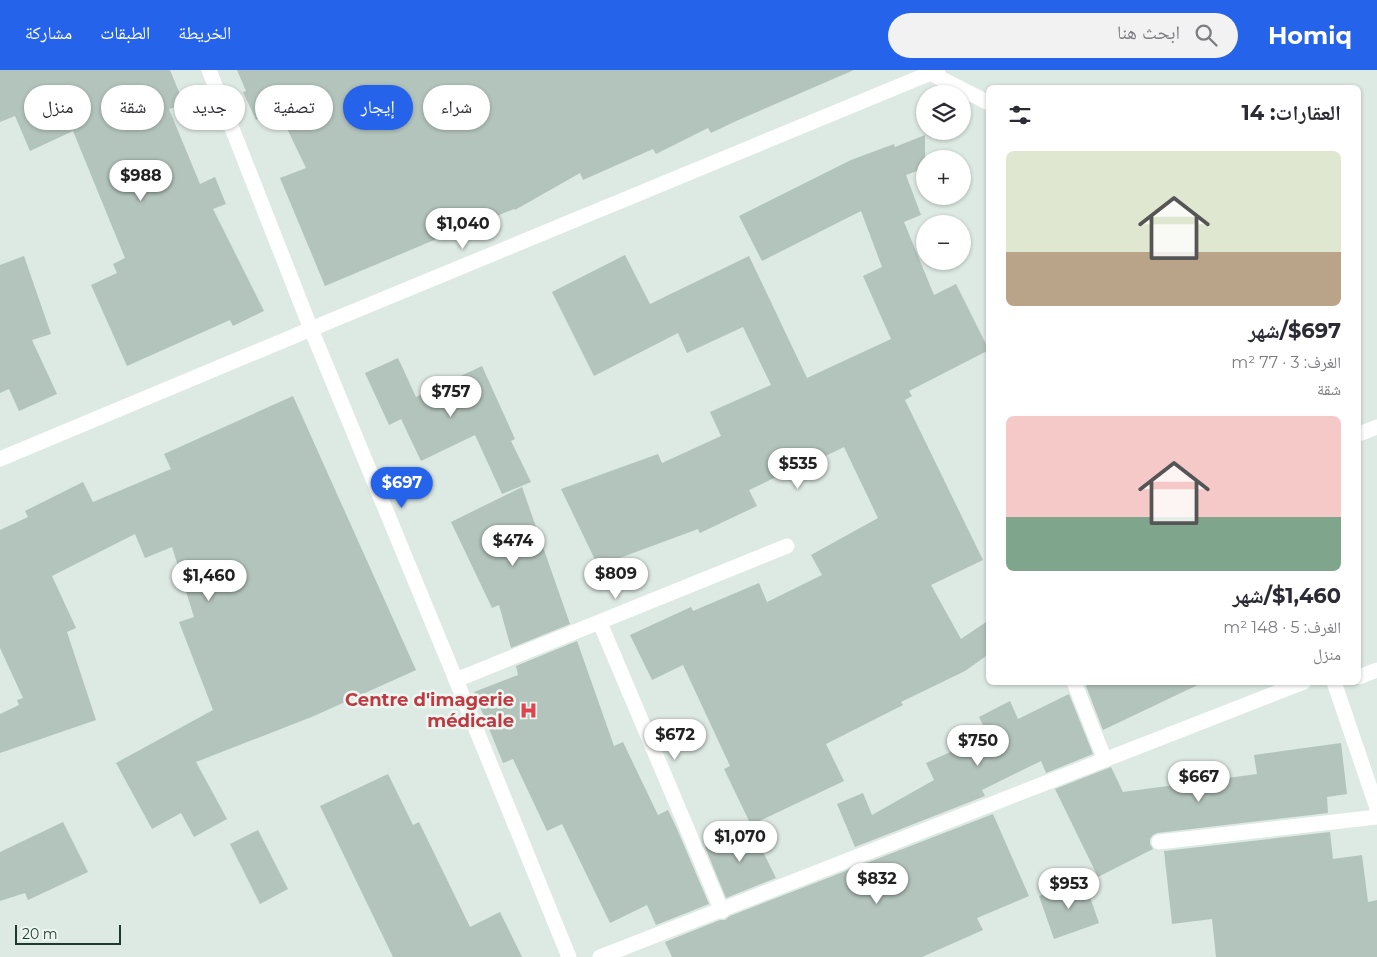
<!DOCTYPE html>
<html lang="ar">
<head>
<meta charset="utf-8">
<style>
  body { margin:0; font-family:Montserrat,"Noto Naskh Arabic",sans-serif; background:#f2f2f3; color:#2b2b33; direction:rtl; height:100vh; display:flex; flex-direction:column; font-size:19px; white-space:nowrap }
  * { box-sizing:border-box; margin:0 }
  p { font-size:16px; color:#7c7c81 }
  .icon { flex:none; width:28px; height:28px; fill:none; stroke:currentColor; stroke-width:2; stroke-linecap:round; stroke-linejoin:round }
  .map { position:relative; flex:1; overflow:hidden; direction:ltr }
  .details { position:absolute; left:986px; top:15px; width:375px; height:600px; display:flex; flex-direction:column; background:#fff; border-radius:8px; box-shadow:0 1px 4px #0004; direction:rtl }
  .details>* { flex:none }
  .guide { position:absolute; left:15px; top:15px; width:475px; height:45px; direction:rtl; display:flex; gap:10px }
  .buttons { position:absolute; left:916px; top:15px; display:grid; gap:10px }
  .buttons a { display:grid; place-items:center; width:55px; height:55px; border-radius:50%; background:#fff; box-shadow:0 1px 4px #0004; font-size:25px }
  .scale { position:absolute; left:15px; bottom:12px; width:106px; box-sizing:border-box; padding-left:5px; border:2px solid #1f3830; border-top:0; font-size:14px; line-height:18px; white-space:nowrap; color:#1f3830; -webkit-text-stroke:4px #eef6f1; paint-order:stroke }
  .price { position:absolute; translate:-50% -42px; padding:0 11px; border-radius:18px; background:#fff; color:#222; font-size:16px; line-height:32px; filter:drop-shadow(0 1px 2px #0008) }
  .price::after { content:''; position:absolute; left:50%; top:30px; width:15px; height:11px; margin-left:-8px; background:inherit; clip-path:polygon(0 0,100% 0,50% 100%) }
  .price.on { background:#2563eb; color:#fff }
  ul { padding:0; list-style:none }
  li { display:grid; align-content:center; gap:10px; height:265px; padding:0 20px }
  li span { display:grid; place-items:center; height:155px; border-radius:8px; color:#555 }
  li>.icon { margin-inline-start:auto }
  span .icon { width:90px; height:90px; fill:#fffc; stroke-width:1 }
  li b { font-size:21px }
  h2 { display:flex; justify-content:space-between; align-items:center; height:60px; padding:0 20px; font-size:21px }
  .pill { padding:0 18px; border-radius:22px; background:#fff; box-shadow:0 1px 4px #0004; font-size:18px; line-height:45px }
  .pill.on { background:#2563eb; color:#fff }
  header { display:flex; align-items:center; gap:30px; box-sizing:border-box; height:70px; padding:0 25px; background:#2563eb; color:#fff }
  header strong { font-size:24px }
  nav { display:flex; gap:28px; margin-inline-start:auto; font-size:18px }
  .search { width:350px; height:45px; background:#f2f2f3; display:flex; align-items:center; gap:12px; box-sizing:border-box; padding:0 18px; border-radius:28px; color:#7c7c81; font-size:19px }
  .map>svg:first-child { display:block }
  .building { fill:#b3c4bc }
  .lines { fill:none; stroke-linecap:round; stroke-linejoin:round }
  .minor { stroke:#fff; stroke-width:15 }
  .labels { text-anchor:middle; stroke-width:5; stroke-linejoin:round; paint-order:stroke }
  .health-label { font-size:18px; font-weight:bold; fill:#be3a42; stroke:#eef6f1; text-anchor:end }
</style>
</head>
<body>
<header>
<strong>Homiq</strong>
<div class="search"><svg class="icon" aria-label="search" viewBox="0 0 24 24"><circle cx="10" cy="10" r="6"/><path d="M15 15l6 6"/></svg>ابحث هنا</div>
<nav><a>الخريطة</a><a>الطبقات</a><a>مشاركة</a></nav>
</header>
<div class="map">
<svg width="1377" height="887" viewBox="0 0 1377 887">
  <rect width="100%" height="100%" fill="#dde9e3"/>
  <g class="building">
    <path d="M0 0H170L184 34 169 39 200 114 215 107 226 134 213 139 264 241 233 256 230 250 127 296 91 215 117 203 113 194 125 188 73 61 30 81 15 46 0 52Z"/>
    <path d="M237 0H854L734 52 711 63 708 58 656 84 653 79 583 110 580 103 515 140 514 139 447 166 446 165 325 216 280 108 306 98 278 40 256 50 243 22 246 21Z"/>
    <path d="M925 65V98L906 105 921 145 904 152 934 225 956 214 989 280 909 321 912 326 905 330 983 490 931 515 961 569 989 550V584L965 601 901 632 903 635 826 674 844 711 751 755 724 699 730 696 683 595 652 610 630 565 691 537 693 541 759 513 767 532 822 505 811 485 878 448 844 377 805 396 804 394 749 420 757 436 700 463 698 459 598 496 561 419 658 384 662 393 721 366 710 342 771 315 743 257 687 283 678 263 594 306 552 222 625 185 650 234 749 186 807 308 891 269 863 206 882 197 861 141 762 191 739 146 851 90 894 74 895 77Z"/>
    <path d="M24 186 51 264 32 270 57 324 19 341 9 319 0 323V195Z"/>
    <path d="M398 288 416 327 482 296 515 369 511 371 531 412 502 424 475 365 421 391 401 349 389 355 365 303Z"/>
    <path d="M293 326 416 600 314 646 196 692 227 749 194 767 181 743 152 759 116 693 213 640 179 552 194 547 172 477 145 488 135 464 52 506 76 558 67 562 96 650 0 683V644L19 635 17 630 23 628 0 578V460L28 447 25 441 83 412 93 432 171 399 164 384Z"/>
    <path d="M522 417 570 554 511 578 499 535 492 538 451 452Z"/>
    <path d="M577 571 614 676 623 672 658 745 668 740 677 759 709 834 656 855 647 835 610 853 562 754 547 761 513 689 503 693 474 622 518 605 516 596Z"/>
    <path d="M1092 612H1204L1103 660 1086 616Z"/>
    <path d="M1069 624 1093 684 1046 703 1041 691 982 720 985 726 855 777 837 734 863 723 872 745 934 710 926 693 988 665 979 647 1010 631 1018 649Z"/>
    <path d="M1341 673 1347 724 1327 727 1328 743 1157 763 1153 765 1150 769V774L1153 779 1098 807 1055 719 1111 697 1123 722 1257 704 1254 685Z"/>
    <path d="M388 704 413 755 419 752 470 857 500 842 522 887H393L320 736Z"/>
    <path d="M993 744 1029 826 977 848 983 860 922 887H672L665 872 720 850H725L730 846Z"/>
    <path d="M63 752 88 802 28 830 25 823 0 831V782Z"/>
    <path d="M750 756 776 808 726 828 705 777Z"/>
    <path d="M258 760 288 819 260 834 230 774Z"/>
    <path d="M1330 762 1333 789 1362 785 1368 832 1377 830V887H1216L1212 849 1172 854 1164 781Z"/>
    <path d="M1084 810 1099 853 1054 869 1039 826Z"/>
  </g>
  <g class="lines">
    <g class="minor">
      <path d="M209 0 311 259 456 610 569 887"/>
      <path d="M929 0 930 3 989 33"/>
      <path d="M1359 364 1377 357"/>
      <path d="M0 389 311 259 938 0"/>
      <path d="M600 553 722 841"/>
      <path d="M1359 607 1377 600"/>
      <path d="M456 610 787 476"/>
      <path d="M1074 612 1105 690"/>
      <path d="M1334 612 1377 738"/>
      <path d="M1159 772 1377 747"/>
      <path d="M600 887 1304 612"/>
    </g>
  </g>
  <defs>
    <symbol id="hospital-bare" viewBox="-9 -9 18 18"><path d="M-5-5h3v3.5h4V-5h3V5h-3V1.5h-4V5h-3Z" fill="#e0444e" stroke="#eef6f1" stroke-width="2.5" paint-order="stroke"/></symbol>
  </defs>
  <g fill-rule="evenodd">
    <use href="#hospital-bare" x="516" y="628" width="25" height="25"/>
  </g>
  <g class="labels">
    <g class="health-label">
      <text x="514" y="636">Centre d'imagerie<tspan x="514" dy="21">médicale</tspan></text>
    </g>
  </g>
</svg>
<div class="buttons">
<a><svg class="icon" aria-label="layers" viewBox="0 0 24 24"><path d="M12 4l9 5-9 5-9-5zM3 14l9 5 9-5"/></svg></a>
<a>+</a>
<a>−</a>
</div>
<div class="scale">20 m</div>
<b class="price" style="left:141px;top:132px">$988</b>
<b class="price" style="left:463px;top:180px">$1,040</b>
<b class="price" style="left:451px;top:348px">$757</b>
<b class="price" style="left:798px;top:420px">$535</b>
<b class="price on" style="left:402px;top:439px">$697</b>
<b class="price" style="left:513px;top:497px">$474</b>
<b class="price" style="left:616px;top:530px">$809</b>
<b class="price" style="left:209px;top:532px">$1,460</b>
<b class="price" style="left:675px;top:691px">$672</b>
<b class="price" style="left:978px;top:697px">$750</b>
<b class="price" style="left:1199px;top:733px">$667</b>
<b class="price" style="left:740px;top:793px">$1,070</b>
<b class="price" style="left:877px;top:835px">$832</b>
<b class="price" style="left:1069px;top:840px">$953</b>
<div class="guide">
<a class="pill">شراء</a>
<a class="pill on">إيجار</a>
<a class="pill">تصفية</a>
<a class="pill">جديد</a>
<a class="pill">شقة</a>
<a class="pill">منزل</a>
</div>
<section class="details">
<h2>العقارات: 14<svg class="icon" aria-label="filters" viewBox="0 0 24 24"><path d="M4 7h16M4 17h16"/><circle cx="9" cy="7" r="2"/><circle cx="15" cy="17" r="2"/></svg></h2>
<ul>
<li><span style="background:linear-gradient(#dfe7d0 65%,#b9a48a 0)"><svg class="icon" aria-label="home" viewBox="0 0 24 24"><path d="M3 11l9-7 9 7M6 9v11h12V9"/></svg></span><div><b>$697/شهر</b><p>الغرف: 3 · 77 m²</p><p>شقة</p></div></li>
<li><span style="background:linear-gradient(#f6c9c9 65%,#7fa58c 0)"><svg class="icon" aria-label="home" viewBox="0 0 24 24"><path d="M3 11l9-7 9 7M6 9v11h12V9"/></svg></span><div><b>$1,460/شهر</b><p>الغرف: 5 · 148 m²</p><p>منزل</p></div></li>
</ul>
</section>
</div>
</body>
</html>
